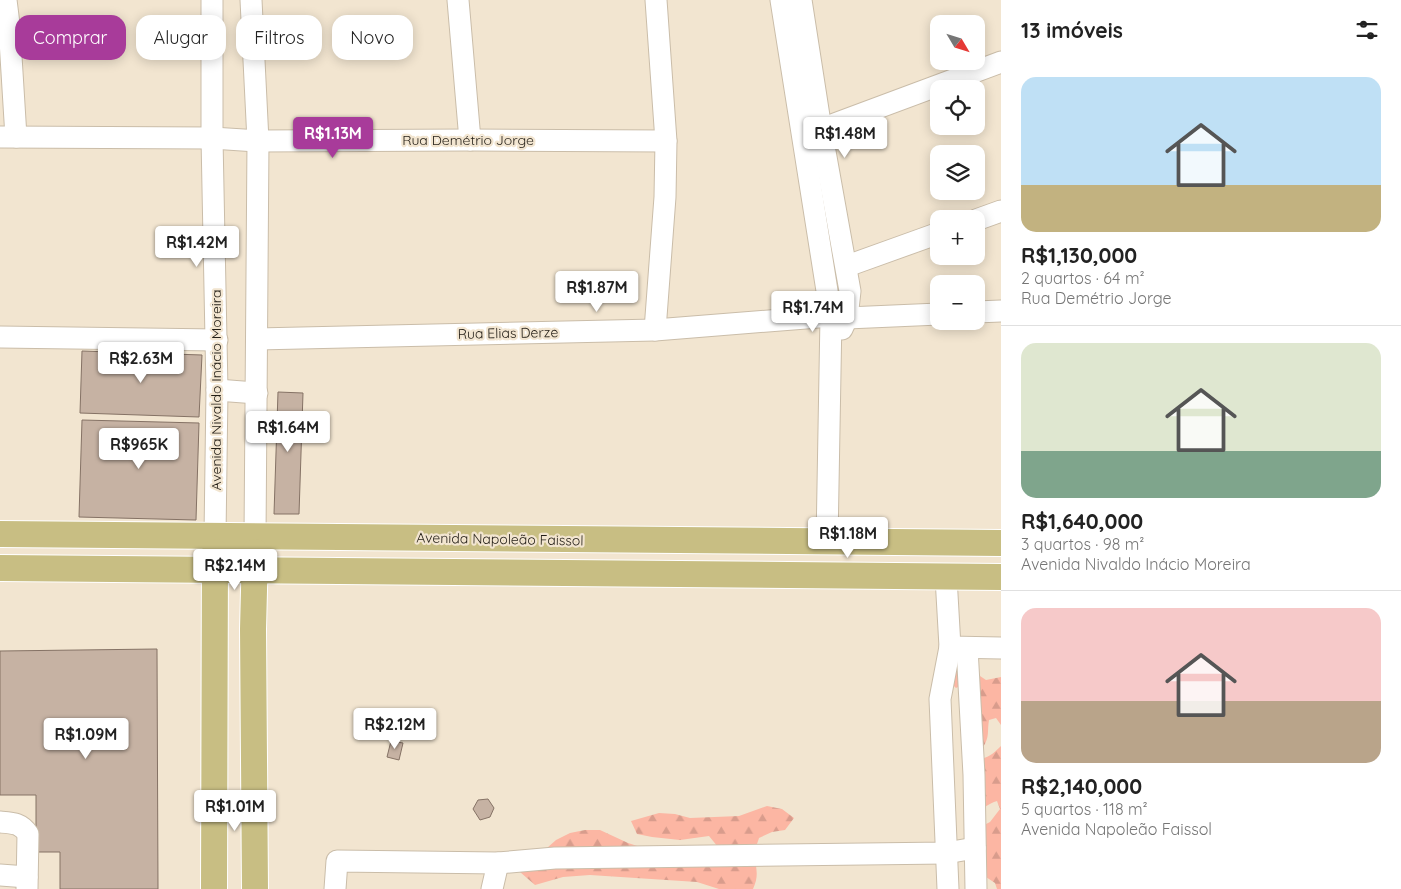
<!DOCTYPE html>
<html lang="pt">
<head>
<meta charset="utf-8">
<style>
  body { margin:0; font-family:Quicksand,sans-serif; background:#f2f2f2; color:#222; height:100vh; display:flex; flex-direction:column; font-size:19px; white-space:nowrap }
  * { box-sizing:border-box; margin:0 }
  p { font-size:16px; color:#767676 }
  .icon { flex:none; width:28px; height:28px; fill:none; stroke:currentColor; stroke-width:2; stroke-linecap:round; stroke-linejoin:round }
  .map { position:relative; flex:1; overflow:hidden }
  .side { display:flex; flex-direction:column; background:#fff; width:400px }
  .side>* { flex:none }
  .banner { position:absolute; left:15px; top:15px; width:475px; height:45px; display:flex; gap:10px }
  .needle { width:32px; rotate:128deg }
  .buttons { position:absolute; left:930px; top:15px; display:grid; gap:10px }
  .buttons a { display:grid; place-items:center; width:55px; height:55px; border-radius:10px; background:#fff; box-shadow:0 2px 12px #0003; font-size:25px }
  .price { position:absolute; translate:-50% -42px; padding:0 11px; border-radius:5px; background:#fff; color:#222; font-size:16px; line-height:32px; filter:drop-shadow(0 1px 2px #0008) }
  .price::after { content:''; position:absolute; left:50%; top:30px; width:15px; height:11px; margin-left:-8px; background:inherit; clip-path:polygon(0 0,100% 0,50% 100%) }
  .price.on { background:#a83b9a; color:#fff }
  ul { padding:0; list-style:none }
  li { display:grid; align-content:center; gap:10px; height:265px; padding:0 20px }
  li+li { border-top:1px solid #e0e0e0 }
  li span { display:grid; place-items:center; height:155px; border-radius:15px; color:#555 }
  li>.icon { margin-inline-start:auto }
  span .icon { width:90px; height:90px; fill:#fffc; stroke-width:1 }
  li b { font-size:21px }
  h2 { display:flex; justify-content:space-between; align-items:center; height:60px; padding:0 20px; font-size:21px }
  .tag { padding:0 18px; border-radius:15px; background:#fff; box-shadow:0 2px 12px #0003; font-size:18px; line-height:45px }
  .tag.on { background:#a83b9a; color:#fff }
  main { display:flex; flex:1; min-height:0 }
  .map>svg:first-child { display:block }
  .forest { fill:url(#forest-firs) }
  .building { fill:#c6b2a3; stroke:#857265 }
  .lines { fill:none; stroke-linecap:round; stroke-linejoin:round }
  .minor-casing { stroke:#cabda9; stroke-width:23 }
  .major-casing { stroke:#fff; stroke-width:28 }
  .minor { stroke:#fff; stroke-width:21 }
  .major { stroke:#c8be83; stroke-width:26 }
  .labels { text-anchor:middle; stroke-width:4.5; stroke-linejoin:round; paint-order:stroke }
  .street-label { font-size:14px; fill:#231e16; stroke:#f2e5d0 }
</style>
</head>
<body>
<main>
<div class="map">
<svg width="1001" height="889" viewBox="0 0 1001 889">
  <defs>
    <pattern id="forest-firs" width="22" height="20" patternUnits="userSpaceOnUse" patternTransform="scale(1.25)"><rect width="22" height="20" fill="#fcb6a3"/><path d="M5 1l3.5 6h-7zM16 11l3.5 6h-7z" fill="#d89c8c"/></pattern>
  </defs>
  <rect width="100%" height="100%" fill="#f2e5d0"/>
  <g class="forest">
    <path d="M960 667 974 672 986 680 1001 677V725L996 718 989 720C987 731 990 737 983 747L962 685 956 688 951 683 953 669Z"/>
    <path d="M1001 746V889H997L995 883 983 875 984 825 990 822 1000 809 997 801C989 803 980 811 972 815L977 760C988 758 993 754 1001 746Z"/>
    <path d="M767 806 782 809 794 818 785 830 772 832 759 838C758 842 755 848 755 853 755 868 760 874 753 889H719L697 882 590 875 563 877 535 885 520 872 556 840 570 833 585 830H600L628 843 659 853 718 847 709 836 680 840 652 837 637 834 631 821 659 813 675 814 690 818 739 816Z"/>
  </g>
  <g class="building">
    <path d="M82 351 202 355 199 417 80 413Z"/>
    <path d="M278 392 303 393 299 514H274Z"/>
    <path d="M82 420 199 423 196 520 79 517Z"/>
    <path d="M157 649 158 889H60V852H36V795H0V651Z"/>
    <path d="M391 741 403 743 399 760 387 757Z"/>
    <path d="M488 799 494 808 490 817 480 820 473 809 478 800Z"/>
  </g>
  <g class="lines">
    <defs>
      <g id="minor">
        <path d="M6 0 9 24 16 137"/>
        <path d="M212 0V138L217 390 215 536"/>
        <path d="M251 0 258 141 255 537"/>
        <path d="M458 0 470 140"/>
        <path d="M781 0 831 316 827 542"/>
        <path d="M801 0 821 129 850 291 847 318 842 329"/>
        <path d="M821 129 1001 62"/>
        <path d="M0 137 212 138 258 141 470 140 666 141"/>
        <path d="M976 220 1001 211"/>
        <path d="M847 266 939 233"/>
        <path d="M976 312 1001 311"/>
        <path d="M655 330 665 197 666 141 656 0"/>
        <path d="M0 337 217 340"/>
        <path d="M257 339 655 330 831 316 847 318 939 314"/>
        <path d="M217 390 257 393"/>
        <path d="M946 577 950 647 1001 648"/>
        <path d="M967 648 974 775 976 889"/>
        <path d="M0 822C13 823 21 823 28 834L27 889"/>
        <path d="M0 875 27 877"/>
        <path d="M335 889 337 861 498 863 555 858 946 853 975 848"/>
        <path d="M492 889 498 863"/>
        <path d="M948 889 940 699 950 647"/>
      </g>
      <g id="major">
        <path d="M0 534 1001 543"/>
        <path d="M255 552 253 629 255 889"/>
        <path d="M0 568 1001 577"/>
        <path d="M214 889 215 552"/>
      </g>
    </defs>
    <use href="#minor" class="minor-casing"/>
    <use href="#major" class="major-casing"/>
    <use href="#minor" class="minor"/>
    <use href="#major" class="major"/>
  </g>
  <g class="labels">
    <g class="street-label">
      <text x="468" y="145">Rua Demétrio Jorge</text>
      <text transform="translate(508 333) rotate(-1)" y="5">Rua Elias Derze</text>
      <text transform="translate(216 390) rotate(-90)" y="5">Avenida Nivaldo Inácio Moreira</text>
      <text transform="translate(500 539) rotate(1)" y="5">Avenida Napoleão Faissol</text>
    </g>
  </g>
</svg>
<div class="buttons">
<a><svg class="needle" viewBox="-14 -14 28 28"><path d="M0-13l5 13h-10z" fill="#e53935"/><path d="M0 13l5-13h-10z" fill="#767676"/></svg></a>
<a><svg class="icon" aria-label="locate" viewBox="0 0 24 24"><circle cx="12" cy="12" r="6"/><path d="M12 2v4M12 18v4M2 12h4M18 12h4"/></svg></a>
<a><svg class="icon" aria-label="layers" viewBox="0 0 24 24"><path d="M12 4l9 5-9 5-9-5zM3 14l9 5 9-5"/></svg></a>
<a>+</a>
<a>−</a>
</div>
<b class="price on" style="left:333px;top:159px">R$1.13M</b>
<b class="price" style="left:845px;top:159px">R$1.48M</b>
<b class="price" style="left:197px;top:268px">R$1.42M</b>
<b class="price" style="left:597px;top:313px">R$1.87M</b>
<b class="price" style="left:813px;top:333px">R$1.74M</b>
<b class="price" style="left:141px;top:384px">R$2.63M</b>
<b class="price" style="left:288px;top:453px">R$1.64M</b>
<b class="price" style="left:139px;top:470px">R$965K</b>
<b class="price" style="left:848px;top:559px">R$1.18M</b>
<b class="price" style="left:235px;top:591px">R$2.14M</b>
<b class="price" style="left:395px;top:750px">R$2.12M</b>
<b class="price" style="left:86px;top:760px">R$1.09M</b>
<b class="price" style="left:235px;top:832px">R$1.01M</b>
<div class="banner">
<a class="tag on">Comprar</a>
<a class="tag">Alugar</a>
<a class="tag">Filtros</a>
<a class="tag">Novo</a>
</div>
</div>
<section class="side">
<h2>13 imóveis<svg class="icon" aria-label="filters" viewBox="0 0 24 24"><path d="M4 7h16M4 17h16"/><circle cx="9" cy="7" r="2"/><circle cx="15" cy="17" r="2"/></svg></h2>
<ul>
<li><span style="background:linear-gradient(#bfe0f5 70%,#c2b280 0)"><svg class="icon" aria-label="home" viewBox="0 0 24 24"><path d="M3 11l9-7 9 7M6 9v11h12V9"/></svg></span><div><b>R$1,130,000</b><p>2 quartos · 64 m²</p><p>Rua Demétrio Jorge</p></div></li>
<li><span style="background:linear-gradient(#dfe7d0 70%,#7fa58c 0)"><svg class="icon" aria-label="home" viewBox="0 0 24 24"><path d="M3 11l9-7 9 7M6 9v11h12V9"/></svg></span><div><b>R$1,640,000</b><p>3 quartos · 98 m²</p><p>Avenida Nivaldo Inácio Moreira</p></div></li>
<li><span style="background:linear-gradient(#f6c9c9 60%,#b9a48a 0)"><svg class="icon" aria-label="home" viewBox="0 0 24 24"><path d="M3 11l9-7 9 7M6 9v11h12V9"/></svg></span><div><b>R$2,140,000</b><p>5 quartos · 118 m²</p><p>Avenida Napoleão Faissol</p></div></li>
</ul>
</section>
</main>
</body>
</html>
